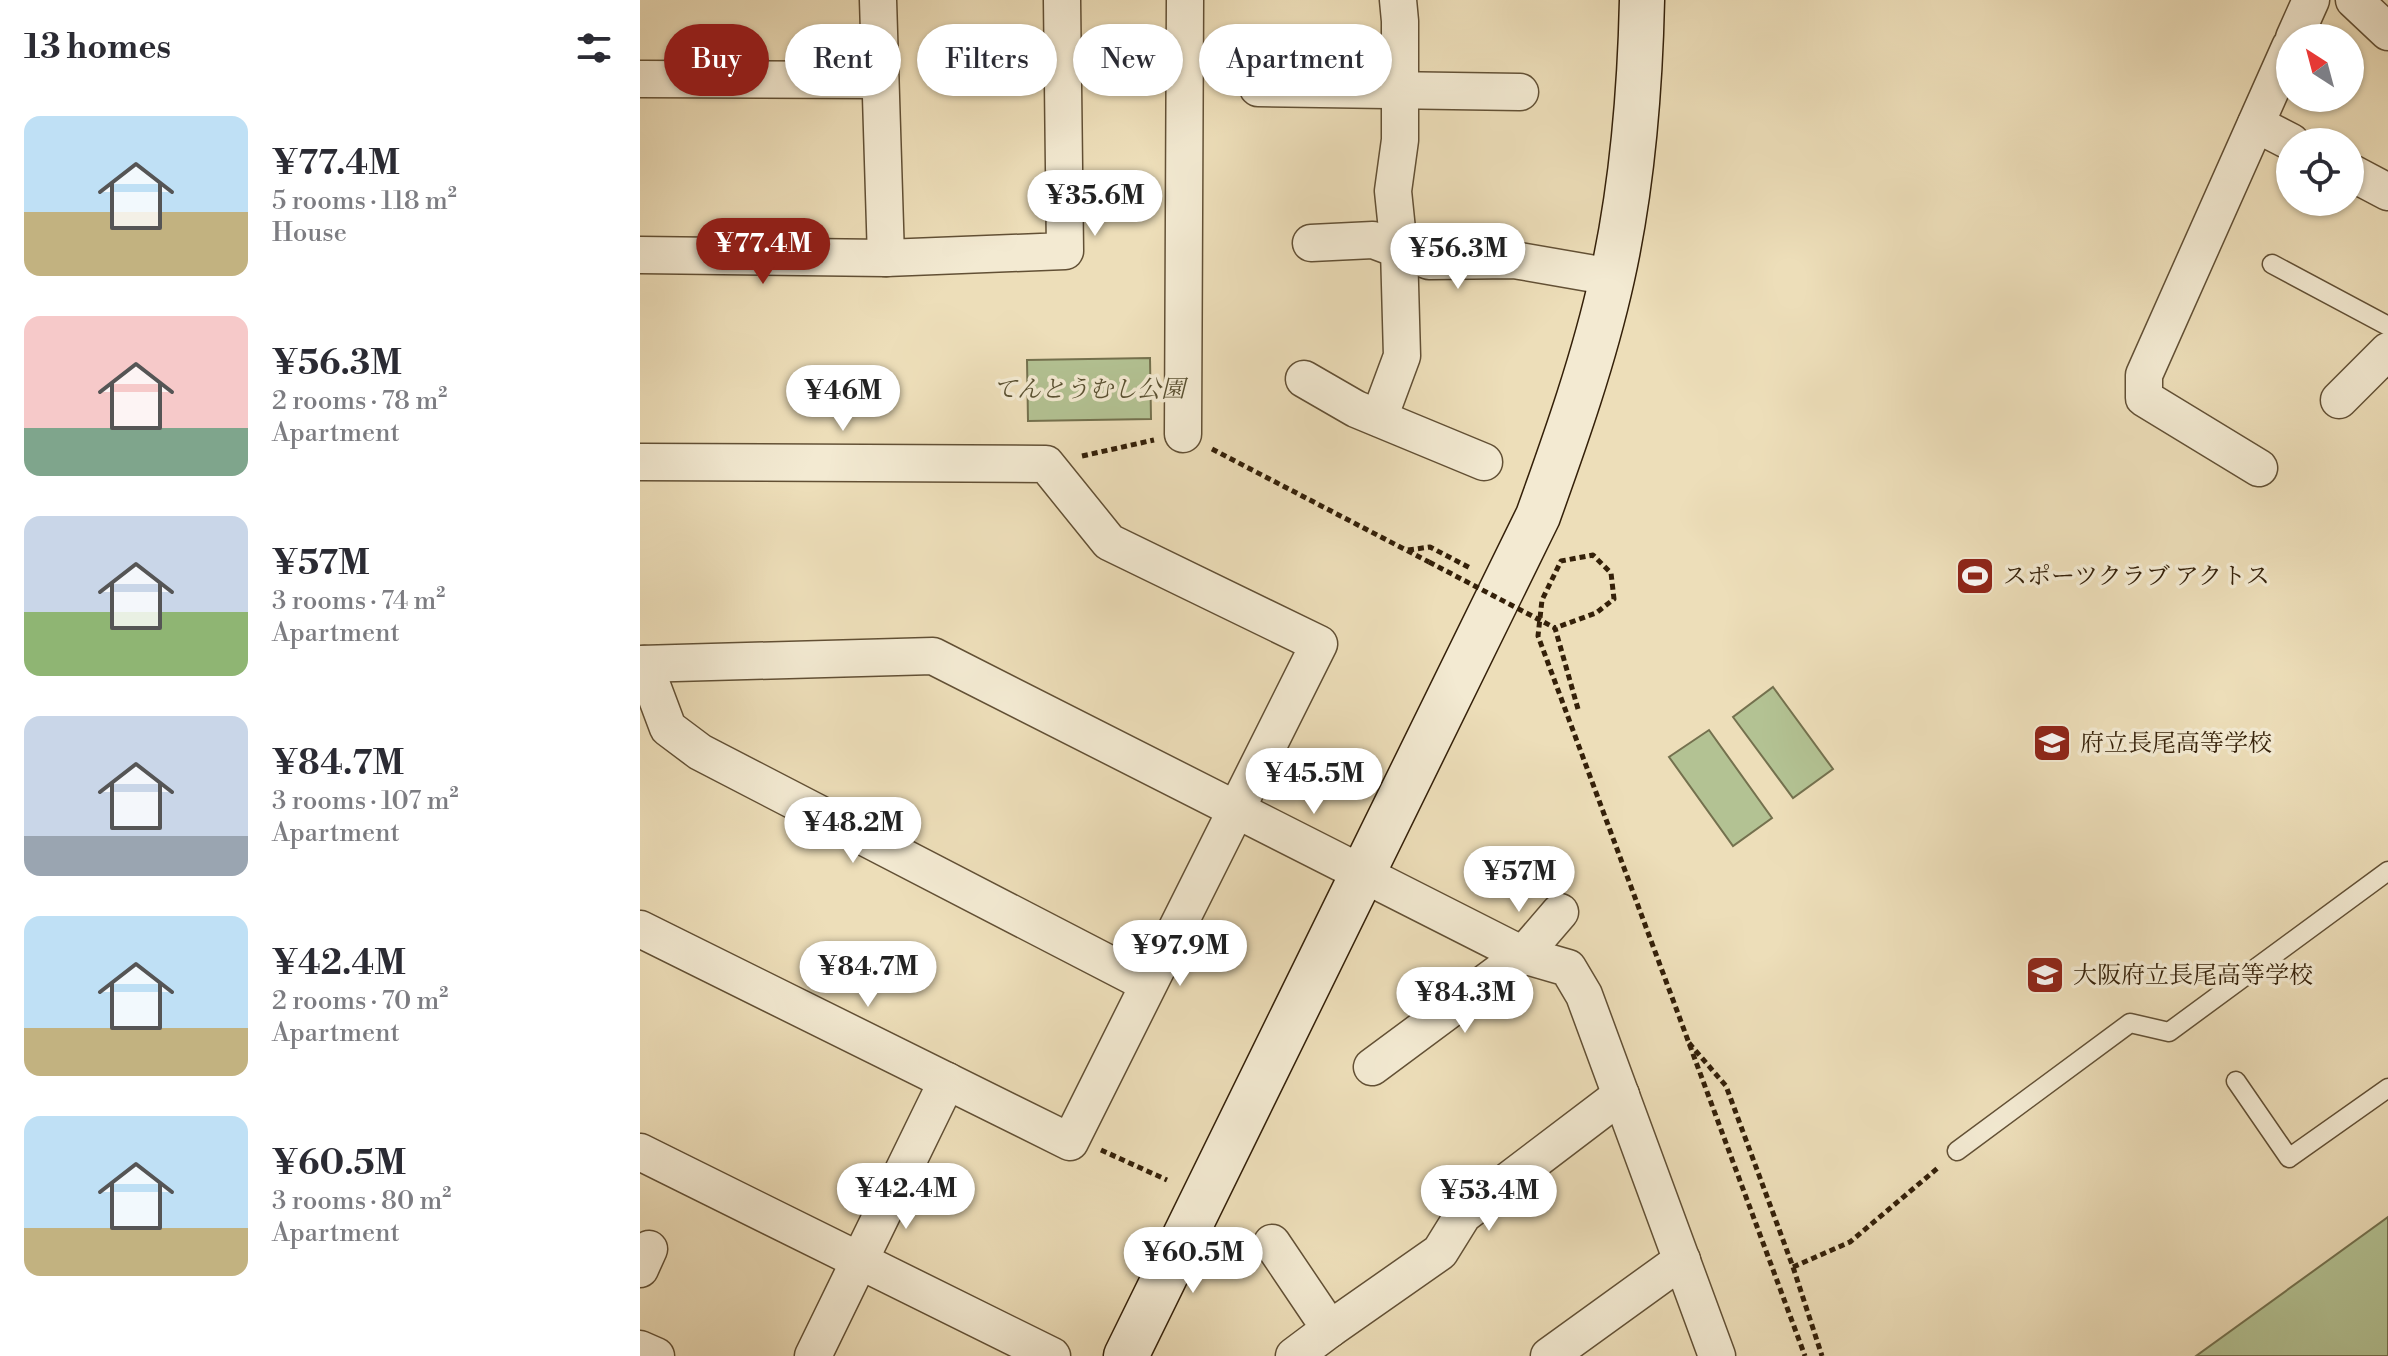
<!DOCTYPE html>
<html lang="en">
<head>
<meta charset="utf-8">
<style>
  body { margin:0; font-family:"Libre Bodoni","Noto Serif JP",serif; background:#f7f7f7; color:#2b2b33; height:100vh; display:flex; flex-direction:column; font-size:30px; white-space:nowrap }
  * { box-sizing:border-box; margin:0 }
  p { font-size:26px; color:#7c7c81 }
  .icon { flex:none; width:44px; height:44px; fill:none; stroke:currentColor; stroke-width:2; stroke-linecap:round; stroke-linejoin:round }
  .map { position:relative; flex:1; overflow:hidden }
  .sheet { display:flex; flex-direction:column; background:#fff; width:640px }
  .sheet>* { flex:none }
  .top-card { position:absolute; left:24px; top:24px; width:760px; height:72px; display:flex; gap:16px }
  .needle { width:52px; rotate:324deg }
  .fabs { position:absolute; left:1636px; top:24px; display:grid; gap:16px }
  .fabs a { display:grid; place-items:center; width:88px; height:88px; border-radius:50%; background:#fff; box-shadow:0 2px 6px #0004; font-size:40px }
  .price { position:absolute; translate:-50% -68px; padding:0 18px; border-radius:28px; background:#fff; color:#222; font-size:26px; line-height:52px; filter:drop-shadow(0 2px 4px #0008) }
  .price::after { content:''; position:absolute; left:50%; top:48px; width:24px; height:18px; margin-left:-12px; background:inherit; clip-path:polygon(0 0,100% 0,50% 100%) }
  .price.current { background:#8f2418; color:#fff }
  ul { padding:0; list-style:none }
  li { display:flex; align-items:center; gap:24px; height:200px; padding:0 24px }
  li span { display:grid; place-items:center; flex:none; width:224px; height:160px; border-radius:16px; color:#555 }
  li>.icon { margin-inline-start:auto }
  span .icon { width:96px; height:96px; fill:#fffc; stroke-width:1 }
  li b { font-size:34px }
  h2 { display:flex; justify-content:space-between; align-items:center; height:96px; padding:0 24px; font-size:34px }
  .chip { padding:0 28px; border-radius:36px; background:#fff; box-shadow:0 2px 6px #0004; font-size:28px; line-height:72px }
  .chip.current { background:#8f2418; color:#fff }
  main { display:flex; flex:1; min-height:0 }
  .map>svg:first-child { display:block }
  .green { fill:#b3c293; stroke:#74714e; stroke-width:2 }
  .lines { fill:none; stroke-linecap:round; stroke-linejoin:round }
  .lane-casing { stroke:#625035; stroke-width:21 }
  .street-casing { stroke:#625035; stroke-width:39 }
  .secondary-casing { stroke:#342009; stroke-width:47 }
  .path { stroke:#342009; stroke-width:5; stroke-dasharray:6 4; stroke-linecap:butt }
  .lane { stroke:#f3ead2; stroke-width:18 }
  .street { stroke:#f3ead2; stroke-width:36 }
  .secondary { stroke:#f3ead2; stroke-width:44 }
  .path-bridge { stroke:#342009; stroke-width:5; stroke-dasharray:6 4; stroke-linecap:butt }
  .labels { text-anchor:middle; stroke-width:7; stroke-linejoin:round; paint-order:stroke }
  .park-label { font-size:24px; font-style:italic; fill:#5a5132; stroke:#f3ead2 }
  .poi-label { font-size:24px; fill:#342009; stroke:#f3ead2; text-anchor:start }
</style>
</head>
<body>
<main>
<section class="sheet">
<h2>13 homes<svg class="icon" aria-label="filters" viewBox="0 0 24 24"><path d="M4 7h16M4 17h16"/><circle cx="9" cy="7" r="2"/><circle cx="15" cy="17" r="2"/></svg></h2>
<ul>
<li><span style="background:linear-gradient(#bfe0f5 60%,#c2b280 0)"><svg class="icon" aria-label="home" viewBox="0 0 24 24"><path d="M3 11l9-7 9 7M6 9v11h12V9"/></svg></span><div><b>¥77.4M</b><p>5 rooms · 118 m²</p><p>House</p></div></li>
<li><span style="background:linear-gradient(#f6c9c9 70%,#7fa58c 0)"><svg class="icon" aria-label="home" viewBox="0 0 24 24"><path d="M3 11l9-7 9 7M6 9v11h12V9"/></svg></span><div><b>¥56.3M</b><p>2 rooms · 78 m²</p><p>Apartment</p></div></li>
<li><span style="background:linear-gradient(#c9d6e8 60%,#8fb573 0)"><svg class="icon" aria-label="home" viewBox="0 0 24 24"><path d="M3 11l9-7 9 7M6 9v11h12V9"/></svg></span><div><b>¥57M</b><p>3 rooms · 74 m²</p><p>Apartment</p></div></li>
<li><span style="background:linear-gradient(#c9d6e8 75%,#9aa5b1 0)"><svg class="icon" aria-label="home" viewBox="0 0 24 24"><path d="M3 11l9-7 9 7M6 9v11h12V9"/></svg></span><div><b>¥84.7M</b><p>3 rooms · 107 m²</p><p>Apartment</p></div></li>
<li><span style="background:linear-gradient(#bfe0f5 70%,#c2b280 0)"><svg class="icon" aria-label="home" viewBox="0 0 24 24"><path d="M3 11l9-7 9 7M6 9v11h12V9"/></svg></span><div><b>¥42.4M</b><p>2 rooms · 70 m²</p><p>Apartment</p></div></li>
<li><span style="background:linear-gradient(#bfe0f5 70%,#c2b280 0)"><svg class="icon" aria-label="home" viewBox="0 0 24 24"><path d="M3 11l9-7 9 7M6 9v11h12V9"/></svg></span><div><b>¥60.5M</b><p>3 rooms · 80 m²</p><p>Apartment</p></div></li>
</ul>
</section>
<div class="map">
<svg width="1748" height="1356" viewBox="0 0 1748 1356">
  <rect width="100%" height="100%" fill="#eddeb9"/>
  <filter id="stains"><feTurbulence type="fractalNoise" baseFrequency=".0025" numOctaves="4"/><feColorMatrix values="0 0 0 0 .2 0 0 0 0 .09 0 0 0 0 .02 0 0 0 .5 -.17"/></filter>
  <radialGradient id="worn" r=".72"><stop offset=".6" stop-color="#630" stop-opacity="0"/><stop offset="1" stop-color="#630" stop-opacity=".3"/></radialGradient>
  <g class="green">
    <path d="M510 358 511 419 388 421 387 360Z"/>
    <path d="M1133 687 1193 769 1153 798 1093 717Z"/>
    <path d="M1069 730 1132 818 1093 846 1029 757Z"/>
    <path d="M1748 1217V1356H1556Z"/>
  </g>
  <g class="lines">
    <defs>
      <g id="lane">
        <path d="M1632 264 1748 326"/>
        <path d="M1596 1081 1649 1158 1748 1088"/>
        <path d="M1317 1151 1490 1023 1529 1032 1748 871"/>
      </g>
      <g id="street">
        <path d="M238 0 246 258"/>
        <path d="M1714 0 1748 32"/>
        <path d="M1654 38 1671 0"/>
        <path d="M0 79 240 80"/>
        <path d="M618 88 880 92"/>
        <path d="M1616 124 1651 142"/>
        <path d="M1710 172 1748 192"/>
        <path d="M671 243 733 240 789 261 874 260 972 277"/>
        <path d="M0 255 246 258 425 251 422 0"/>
        <path d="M664 379 716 409 844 462"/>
        <path d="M1699 400 1748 351"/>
        <path d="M739 418 762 356 759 249 753 191 760 140V21L758 0"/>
        <path d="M543 434 545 0"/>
        <path d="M0 462 406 464 469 542 679 644 430 1142 0 929"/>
        <path d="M1619 468 1504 398V375L1650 47"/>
        <path d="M0 664 293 656 883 955 928 968 944 995 1077 1356"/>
        <path d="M4 664 28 728 60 752 508 984"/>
        <path d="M732 1067 883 955 920 912"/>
        <path d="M0 1152 412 1356"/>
        <path d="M632 1243 690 1329 654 1356"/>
        <path d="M0 1269 9 1249"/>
        <path d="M690 1329 800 1252 823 1215 981 1095"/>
        <path d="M0 1349 16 1356"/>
        <path d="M173 1356 307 1081"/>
        <path d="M909 1356 1042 1260"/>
      </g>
      <path id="secondary" d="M486 1356 898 516C926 438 954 359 972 278 992 188 1000 92 1002 0"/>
    </defs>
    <use href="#lane" class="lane-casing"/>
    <use href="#street" class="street-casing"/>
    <use href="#secondary" class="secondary-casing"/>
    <g class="path">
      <path d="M572 449 789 562"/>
      <path d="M442 456 514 440"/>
      <path d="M768 550 790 547 832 569"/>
      <path d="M938 709 915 628 956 613 974 599 971 573 953 555 921 561 902 600 898 636 1165 1356"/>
      <path d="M1049 1043 1086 1086 1153 1267 1182 1356"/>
      <path d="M461 1150 527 1180"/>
      <path d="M1153 1267 1210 1242 1299 1167"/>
    </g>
    <use href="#lane" class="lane"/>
    <use href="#street" class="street"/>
    <use href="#secondary" class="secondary"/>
    <path class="path-bridge" d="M789 562 915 628"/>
  </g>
  <defs>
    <symbol id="stadium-square" viewBox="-11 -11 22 22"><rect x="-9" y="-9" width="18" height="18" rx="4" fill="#8f2418" stroke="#f3ead2"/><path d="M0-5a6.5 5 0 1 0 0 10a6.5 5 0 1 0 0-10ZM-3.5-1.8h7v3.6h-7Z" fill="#fff"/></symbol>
    <symbol id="school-square" viewBox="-11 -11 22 22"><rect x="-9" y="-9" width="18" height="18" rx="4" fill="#8f2418" stroke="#f3ead2"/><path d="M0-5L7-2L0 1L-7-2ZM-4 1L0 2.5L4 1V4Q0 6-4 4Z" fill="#fff"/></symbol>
  </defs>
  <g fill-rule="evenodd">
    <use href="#stadium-square" x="1313" y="554" width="44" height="44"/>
    <use href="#school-square" x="1390" y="721" width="44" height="44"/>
    <use href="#school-square" x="1383" y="953" width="44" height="44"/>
  </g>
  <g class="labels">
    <g class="park-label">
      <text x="449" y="397">てんとうむし公園</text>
    </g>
    <g class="poi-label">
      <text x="1363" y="584">スポーツクラブ アクトス</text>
      <text x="1440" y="751">府立長尾高等学校</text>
      <text x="1433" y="983">大阪府立長尾高等学校</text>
    </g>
  </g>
  <rect width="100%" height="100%" filter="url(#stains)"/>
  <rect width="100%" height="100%" fill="url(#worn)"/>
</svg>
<div class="fabs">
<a><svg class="needle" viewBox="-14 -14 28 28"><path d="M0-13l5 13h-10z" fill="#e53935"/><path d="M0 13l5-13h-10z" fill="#7c7c81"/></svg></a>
<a><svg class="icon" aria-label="locate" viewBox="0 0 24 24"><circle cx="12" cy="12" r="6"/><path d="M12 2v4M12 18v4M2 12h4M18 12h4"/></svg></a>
</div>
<b class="price" style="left:455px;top:238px">¥35.6M</b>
<b class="price current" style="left:123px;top:286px">¥77.4M</b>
<b class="price" style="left:818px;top:291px">¥56.3M</b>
<b class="price" style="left:203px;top:433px">¥46M</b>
<b class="price" style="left:674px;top:816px">¥45.5M</b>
<b class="price" style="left:213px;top:865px">¥48.2M</b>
<b class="price" style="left:879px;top:914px">¥57M</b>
<b class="price" style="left:540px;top:988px">¥97.9M</b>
<b class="price" style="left:228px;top:1009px">¥84.7M</b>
<b class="price" style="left:825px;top:1035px">¥84.3M</b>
<b class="price" style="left:266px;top:1231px">¥42.4M</b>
<b class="price" style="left:849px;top:1233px">¥53.4M</b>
<b class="price" style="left:553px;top:1295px">¥60.5M</b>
<div class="top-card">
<a class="chip current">Buy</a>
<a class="chip">Rent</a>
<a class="chip">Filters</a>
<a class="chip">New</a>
<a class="chip">Apartment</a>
</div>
</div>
</main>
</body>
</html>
